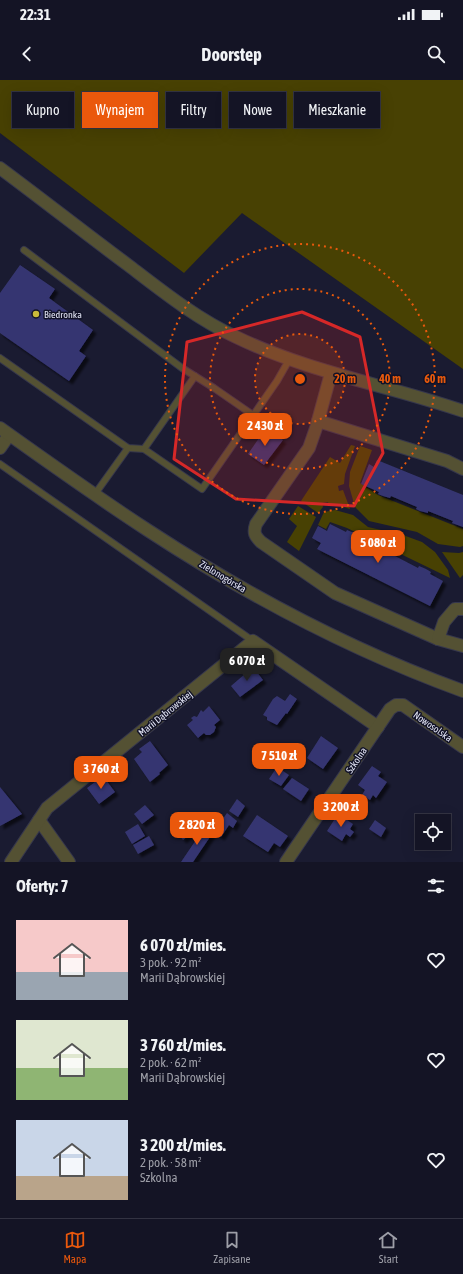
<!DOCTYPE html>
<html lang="pl">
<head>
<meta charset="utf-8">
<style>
  body { margin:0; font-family:"Asap Condensed",sans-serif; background:#1d1d2d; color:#f1f3f6; height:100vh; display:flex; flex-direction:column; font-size:15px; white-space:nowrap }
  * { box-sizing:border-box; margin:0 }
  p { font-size:13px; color:#9d9ea7 }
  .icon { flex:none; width:22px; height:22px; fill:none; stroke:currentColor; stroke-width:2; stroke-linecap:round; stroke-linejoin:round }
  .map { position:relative; height:782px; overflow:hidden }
  .drawer { display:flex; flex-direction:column; background:#141425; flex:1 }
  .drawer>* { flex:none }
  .top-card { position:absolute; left:12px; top:12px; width:439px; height:36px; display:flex; gap:8px }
  .buttons { position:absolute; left:415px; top:734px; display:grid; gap:8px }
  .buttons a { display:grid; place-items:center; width:36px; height:36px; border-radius:0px; background:#141425; box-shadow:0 4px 16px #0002,0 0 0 1px #333342; font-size:20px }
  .price { position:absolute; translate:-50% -34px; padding:0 9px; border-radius:8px; background:#ea580c; color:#fff; font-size:13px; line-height:26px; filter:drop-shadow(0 1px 2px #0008) }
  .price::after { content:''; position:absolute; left:50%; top:24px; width:12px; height:9px; margin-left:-6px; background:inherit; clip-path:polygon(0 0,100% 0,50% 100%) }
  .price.on { background:#222; color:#fff }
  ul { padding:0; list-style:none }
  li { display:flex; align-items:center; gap:12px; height:100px; padding:0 16px }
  li span { display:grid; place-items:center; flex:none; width:112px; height:80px; border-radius:0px; color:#555 }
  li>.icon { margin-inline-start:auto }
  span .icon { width:48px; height:48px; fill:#fffc; stroke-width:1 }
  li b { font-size:17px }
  h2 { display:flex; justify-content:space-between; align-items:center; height:48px; padding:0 16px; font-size:17px }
  .chip { padding:0 14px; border-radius:0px; background:#141425; box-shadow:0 4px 16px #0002,0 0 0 1px #333342; font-size:14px; line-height:36px }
  .chip.on { background:#ea580c; color:#fff }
  .status { display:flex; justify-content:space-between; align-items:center; height:28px; padding:0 20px; background:#141425; direction:ltr }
  .status svg { height:11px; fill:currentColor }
  header { display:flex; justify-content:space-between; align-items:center; height:52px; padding:0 16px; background:#141425; font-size:18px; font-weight:700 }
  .menu { display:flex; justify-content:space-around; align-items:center; height:56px; border-top:1px solid #333342; background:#141425; font-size:11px; color:#9d9ea7 }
  .menu a { display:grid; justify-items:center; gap:2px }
  .menu .on { color:#ea580c }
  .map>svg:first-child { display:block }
  .green { fill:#484103 }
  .building { fill:#363671; filter:url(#shadow) }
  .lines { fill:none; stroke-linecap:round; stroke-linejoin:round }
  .service-casing { stroke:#36374c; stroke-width:8 }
  .minor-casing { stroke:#36374c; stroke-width:14 }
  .tertiary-casing { stroke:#36374c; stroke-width:14 }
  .service { stroke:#545133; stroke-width:6 }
  .minor { stroke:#545133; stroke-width:12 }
  .tertiary { stroke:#545133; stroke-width:12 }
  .marked { fill:#d62828; fill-opacity:0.2; stroke:#d62828; stroke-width:3; stroke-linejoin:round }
  .ring { fill:none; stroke:#e8590c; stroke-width:2; stroke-dasharray:2 4 }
  .poi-dot { fill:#caba3a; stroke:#111227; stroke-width:1.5 }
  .labels { text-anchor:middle; stroke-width:3; stroke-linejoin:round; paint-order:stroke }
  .poi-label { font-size:10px; fill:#e3e5f5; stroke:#111227; text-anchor:start }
  .street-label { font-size:10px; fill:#e3e5f5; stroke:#111227 }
  .centre { fill:#e8590c; stroke:#111227; stroke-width:2 }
  .ring-label { font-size:12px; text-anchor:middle; font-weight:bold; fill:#e8590c; stroke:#111227; stroke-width:3; stroke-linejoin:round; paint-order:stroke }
</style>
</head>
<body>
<div class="status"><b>22:31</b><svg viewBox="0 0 49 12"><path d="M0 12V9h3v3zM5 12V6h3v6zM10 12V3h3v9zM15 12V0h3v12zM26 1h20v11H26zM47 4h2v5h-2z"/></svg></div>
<header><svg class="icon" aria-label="back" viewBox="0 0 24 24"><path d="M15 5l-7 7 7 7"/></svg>Doorstep<svg class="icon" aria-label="search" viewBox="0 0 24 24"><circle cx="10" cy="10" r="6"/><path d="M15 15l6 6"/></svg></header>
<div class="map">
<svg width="463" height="782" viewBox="0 0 463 782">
  <defs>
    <filter id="shadow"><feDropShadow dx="3.5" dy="3.5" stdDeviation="1" flood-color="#0009"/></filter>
  </defs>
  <rect width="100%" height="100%" fill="#1a1b31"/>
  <g class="green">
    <path d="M0 0H463V289L242 133 184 193 0 53Z"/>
    <path d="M351 365 355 366 345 394 344 404 338 406 339 411 343 410 350 429 337 425 329 426 328 422 322 423 323 427 318 433 301 421 330 377 340 383Z"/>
    <path d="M360 366 372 370 360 403 378 415 463 449V466L460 467 438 464 417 452 369 441 355 427 349 406 350 392Z"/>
    <path d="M298 426 316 437 299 471 287 462 297 446 289 439Z"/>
    <path d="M335 430 353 435 368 447 403 455 422 462 435 472 448 490 450 498 347 448 330 442 326 449 318 445 324 432Z"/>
    <path d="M442 472 459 473 463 472V495L460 498Z"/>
  </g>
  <g class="building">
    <path d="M20 185 55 209 49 218 93 250 79 271 86 276 69 301 0 253V213Z"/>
    <path d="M266 348 283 360 264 385 248 374Z"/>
    <path d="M377 380 463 415V447L452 443 453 441 428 431V433L420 431 416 429 417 427 391 416 390 418 383 416 378 414 379 412 361 404 369 384 374 387Z"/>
    <path d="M330 444 346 452 347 450 354 453 358 456 357 458 383 471 384 469 389 470 396 475 395 476 418 488 419 486 426 489 431 492 430 494 443 501 430 526 317 469 321 463 312 458 318 446 327 451Z"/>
    <path d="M253 587 263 600 240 617 231 606Z"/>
    <path d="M290 614 297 619 287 634 286 633 277 645 267 640V637L263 635 273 619 277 616 285 621Z"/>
    <path d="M209 626 220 640 214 645 216 647 214 652 210 655H206L204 653 198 658 187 645 193 640 191 638 194 636 197 637 201 630 203 632Z"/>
    <path d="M321 656 338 668 323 689 307 678Z"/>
    <path d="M150 661 168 685 159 693 160 694 150 702 134 679 142 672 139 669Z"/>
    <path d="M372 686 381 692 378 696 387 702 376 718 373 715 370 720 362 715 365 710 358 705Z"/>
    <path d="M277 687 289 695 281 706 269 699Z"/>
    <path d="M103 696 115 712 99 724 87 708Z"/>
    <path d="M292 698 309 709 301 721 283 709Z"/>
    <path d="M0 707 22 734 0 746Z"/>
    <path d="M237 719 245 726 238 737 229 731Z"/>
    <path d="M145 725 154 735 142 744 134 734Z"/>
    <path d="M227 733 237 741 233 748 229 745 221 757 214 752Z"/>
    <path d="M338 734 353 744 350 749 354 752 350 757 346 754 342 761 327 751Z"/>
    <path d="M257 735 288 756 280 767 274 763 268 772 243 756Z"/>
    <path d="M375 740 386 748 381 757 369 749Z"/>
    <path d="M138 744 145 756 132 764 125 752Z"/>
    <path d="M204 748 212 754 193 782H181Z"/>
    <path d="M187 750 190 754 183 760 180 756Z"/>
    <path d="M149 756 154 765 138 774 133 765Z"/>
  </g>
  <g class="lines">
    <defs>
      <g id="service">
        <path d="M24 170 182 288 214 308 253 335"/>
        <path d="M0 278 128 368 144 369 202 409 277 301 289 280"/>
        <path d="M144 369 195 296"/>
        <path d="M0 384 253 561"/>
        <path d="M95 414 128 368"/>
      </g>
      <g id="minor">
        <path d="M0 88C43 120 85 153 128 185 162 211 197 239 236 257 308 292 387 305 463 331"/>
        <path d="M331 293 316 348 309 368 256 444C253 453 255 456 261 462L335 513 438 559 463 566"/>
        <path d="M318 341 447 381 463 389"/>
        <path d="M0 368 9 355"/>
        <path d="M438 559 444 542 455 529H463"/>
        <path d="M39 740 69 782"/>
        <path d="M11 782 47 728 253 561 378 647"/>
        <path d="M286 782 390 629 396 625H403L463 667"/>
      </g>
      <path id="tertiary" d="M0 348C49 383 98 418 149 451 247 515 353 571 463 611"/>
    </defs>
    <use href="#service" class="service-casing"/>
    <use href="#minor" class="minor-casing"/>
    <use href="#tertiary" class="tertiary-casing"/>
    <use href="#service" class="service"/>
    <use href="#minor" class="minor"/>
    <use href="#tertiary" class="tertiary"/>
  </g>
  <path class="marked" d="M302 232 360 257 383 373 354 426 236 419 174 379 187 262Z"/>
  <circle cx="300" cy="299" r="45" fill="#e8590c" fill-opacity=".12"/>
  <g class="ring">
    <circle cx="300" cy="299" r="45"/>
    <circle cx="300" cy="299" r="90"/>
    <circle cx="300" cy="299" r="135"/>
  </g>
  <circle class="poi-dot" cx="36" cy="234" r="4"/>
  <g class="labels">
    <g class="poi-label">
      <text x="44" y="238">Biedronka</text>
    </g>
    <g class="street-label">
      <text transform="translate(223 496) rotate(31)" y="4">Zielonogórska</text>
      <text transform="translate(165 633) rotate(-39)" y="4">Marii Dąbrowskiej</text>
      <text transform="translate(433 646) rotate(35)" y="4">Nowosolska</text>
      <text transform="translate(356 680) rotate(-56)" y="4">Szkolna</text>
    </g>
  </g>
  <circle cx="300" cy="299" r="6" class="centre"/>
  <g class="ring-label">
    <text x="345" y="303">20 m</text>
    <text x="390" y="303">40 m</text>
    <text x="435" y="303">60 m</text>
  </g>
</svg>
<div class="buttons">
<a><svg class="icon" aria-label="locate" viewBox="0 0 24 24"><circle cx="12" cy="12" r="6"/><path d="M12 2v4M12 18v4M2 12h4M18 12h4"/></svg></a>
</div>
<b class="price" style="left:265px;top:367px">2 430 zł</b>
<b class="price" style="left:378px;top:484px">5 080 zł</b>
<b class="price on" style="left:247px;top:602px">6 070 zł</b>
<b class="price" style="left:279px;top:697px">7 510 zł</b>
<b class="price" style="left:101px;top:710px">3 760 zł</b>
<b class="price" style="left:341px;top:748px">3 200 zł</b>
<b class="price" style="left:197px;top:766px">2 820 zł</b>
<div class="top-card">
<a class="chip">Kupno</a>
<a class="chip on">Wynajem</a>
<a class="chip">Filtry</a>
<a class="chip">Nowe</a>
<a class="chip">Mieszkanie</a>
</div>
</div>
<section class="drawer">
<h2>Oferty: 7<svg class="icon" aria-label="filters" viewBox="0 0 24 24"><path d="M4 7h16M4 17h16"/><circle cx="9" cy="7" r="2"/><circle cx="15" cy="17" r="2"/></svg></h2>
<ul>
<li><span style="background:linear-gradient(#f6c9c9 65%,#9aa5b1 0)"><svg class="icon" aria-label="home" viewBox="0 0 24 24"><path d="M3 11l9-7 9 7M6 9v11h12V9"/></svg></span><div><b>6 070 zł/mies.</b><p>3 pok. · 92 m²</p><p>Marii Dąbrowskiej</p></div><svg class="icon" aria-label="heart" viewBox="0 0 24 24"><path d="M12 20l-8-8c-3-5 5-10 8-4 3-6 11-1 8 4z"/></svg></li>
<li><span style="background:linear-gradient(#dfe7d0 60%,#8fb573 0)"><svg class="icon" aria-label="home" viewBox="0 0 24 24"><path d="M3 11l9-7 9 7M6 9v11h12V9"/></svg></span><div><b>3 760 zł/mies.</b><p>2 pok. · 62 m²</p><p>Marii Dąbrowskiej</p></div><svg class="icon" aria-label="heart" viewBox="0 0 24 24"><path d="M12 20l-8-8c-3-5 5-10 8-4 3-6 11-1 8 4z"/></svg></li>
<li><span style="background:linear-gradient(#c9d6e8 70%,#b9a48a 0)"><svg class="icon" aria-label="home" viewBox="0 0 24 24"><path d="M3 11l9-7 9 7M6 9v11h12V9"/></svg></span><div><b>3 200 zł/mies.</b><p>2 pok. · 58 m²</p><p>Szkolna</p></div><svg class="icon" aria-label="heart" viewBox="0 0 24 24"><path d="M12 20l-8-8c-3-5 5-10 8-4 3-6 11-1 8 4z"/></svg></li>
</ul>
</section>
<nav class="menu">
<a class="on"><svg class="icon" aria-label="map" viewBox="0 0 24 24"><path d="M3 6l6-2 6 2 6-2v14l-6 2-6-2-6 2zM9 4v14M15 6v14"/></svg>Mapa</a>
<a><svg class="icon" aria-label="saved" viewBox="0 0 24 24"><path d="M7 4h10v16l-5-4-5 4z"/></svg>Zapisane</a>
<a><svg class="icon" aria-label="home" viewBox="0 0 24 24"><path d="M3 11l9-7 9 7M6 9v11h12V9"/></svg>Start</a>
</nav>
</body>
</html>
